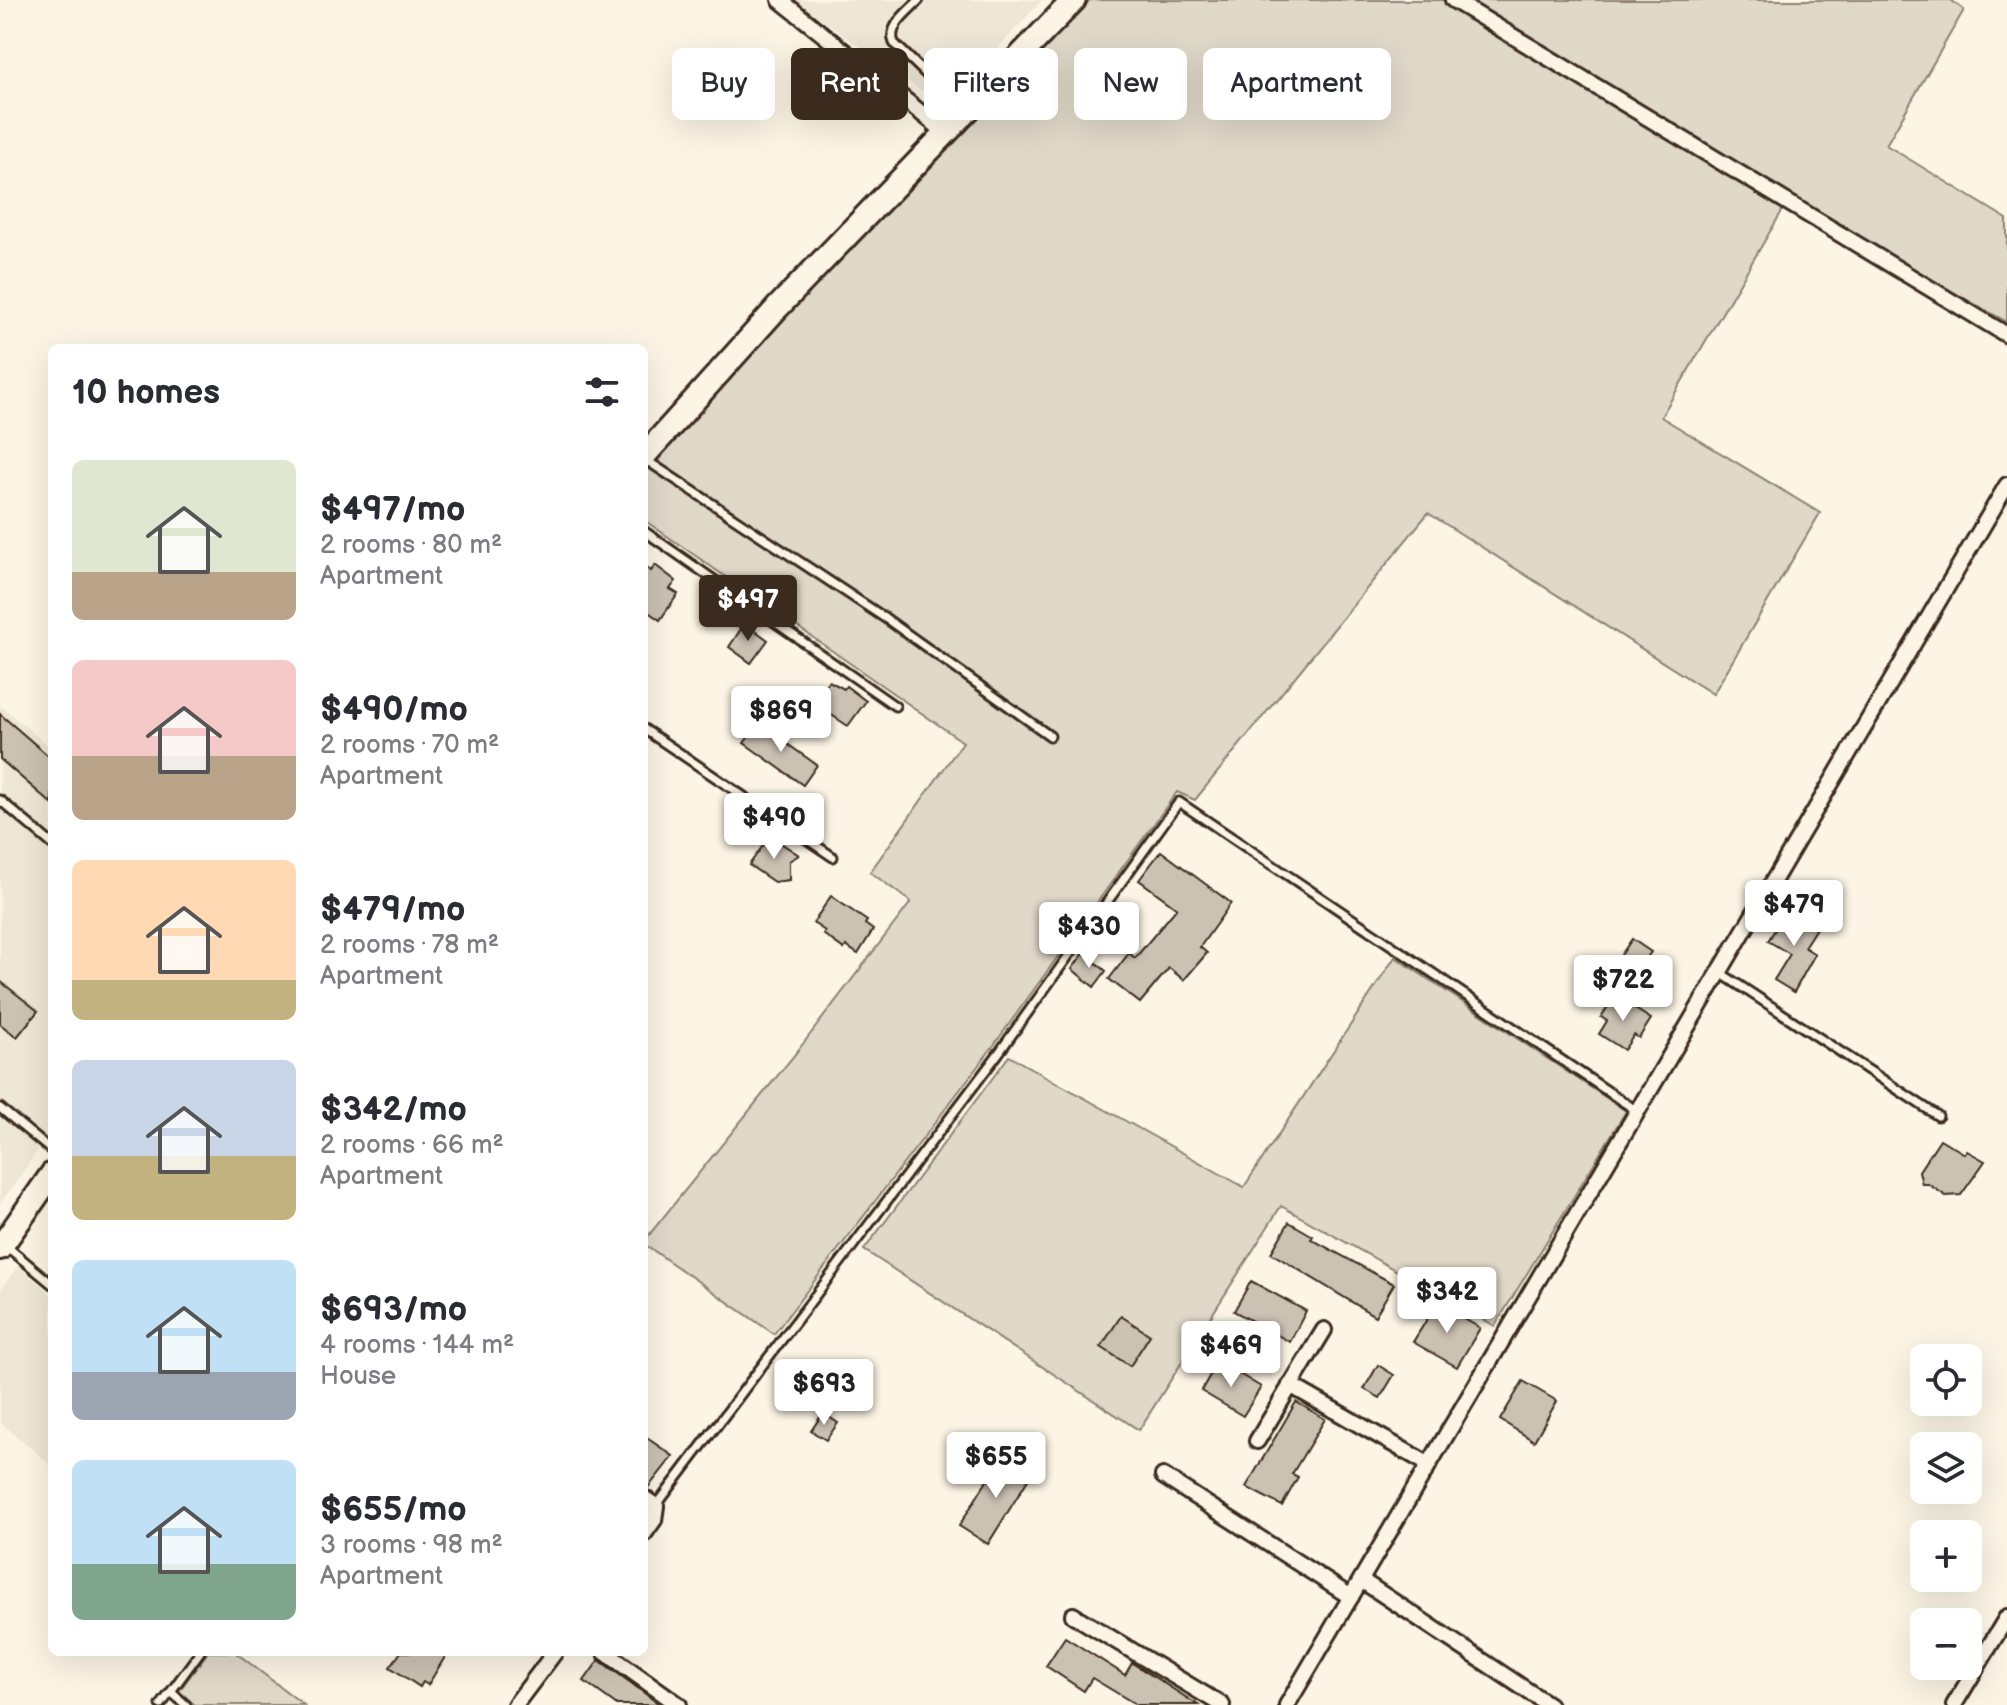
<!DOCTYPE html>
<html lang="en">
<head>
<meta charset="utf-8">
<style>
  body { margin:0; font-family:"Balsamiq Sans",sans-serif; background:#f7f7f7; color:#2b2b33; height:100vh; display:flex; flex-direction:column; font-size:30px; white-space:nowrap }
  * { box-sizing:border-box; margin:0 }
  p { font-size:26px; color:#7c7c81 }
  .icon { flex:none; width:44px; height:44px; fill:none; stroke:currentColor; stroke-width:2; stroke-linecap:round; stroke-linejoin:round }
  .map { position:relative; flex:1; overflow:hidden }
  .drawer { position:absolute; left:48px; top:344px; width:600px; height:1312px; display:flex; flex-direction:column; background:#fff; border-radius:12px; box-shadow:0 8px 32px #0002 }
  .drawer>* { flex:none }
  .banner { position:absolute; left:672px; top:48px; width:760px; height:72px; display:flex; gap:16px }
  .buttons { position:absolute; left:1910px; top:1344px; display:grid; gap:16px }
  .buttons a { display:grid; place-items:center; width:72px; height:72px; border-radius:12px; background:#fff; box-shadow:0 8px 32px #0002; font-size:40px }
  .price { position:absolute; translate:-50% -68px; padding:0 18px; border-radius:8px; background:#fff; color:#222; font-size:26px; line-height:52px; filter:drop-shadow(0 2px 4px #0008) }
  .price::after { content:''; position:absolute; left:50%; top:48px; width:24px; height:18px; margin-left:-12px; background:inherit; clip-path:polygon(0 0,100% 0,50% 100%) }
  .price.on { background:#3b2a1e; color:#fff }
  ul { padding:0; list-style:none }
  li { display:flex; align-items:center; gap:24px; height:200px; padding:0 24px }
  li span { display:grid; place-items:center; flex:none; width:224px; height:160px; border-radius:12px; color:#555 }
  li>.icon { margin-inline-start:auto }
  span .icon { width:96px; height:96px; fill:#fffc; stroke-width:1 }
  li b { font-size:34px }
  h2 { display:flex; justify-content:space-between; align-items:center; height:96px; padding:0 24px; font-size:34px }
  .pill { padding:0 28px; border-radius:12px; background:#fff; box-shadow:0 8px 32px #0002; font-size:28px; line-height:72px }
  .pill.on { background:#3b2a1e; color:#fff }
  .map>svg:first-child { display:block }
  .built { fill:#eee6d6 }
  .green { fill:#e0d8c8; stroke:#8e8173; stroke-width:2 }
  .building { fill:#ccc2b3; stroke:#3b2a1e; stroke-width:2 }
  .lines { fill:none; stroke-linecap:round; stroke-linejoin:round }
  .lane-casing { stroke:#3b2a1e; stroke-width:13 }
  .street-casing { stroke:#3b2a1e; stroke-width:20 }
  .secondary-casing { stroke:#3b2a1e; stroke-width:28 }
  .lane { stroke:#fcf5e5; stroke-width:7 }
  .street { stroke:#fcf5e5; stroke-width:14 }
  .secondary { stroke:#fcf5e5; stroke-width:22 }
</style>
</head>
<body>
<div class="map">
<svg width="2007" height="1705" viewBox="0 0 2007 1705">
  <rect width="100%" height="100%" fill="#fcf5e5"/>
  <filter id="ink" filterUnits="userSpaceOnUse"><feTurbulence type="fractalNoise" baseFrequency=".0125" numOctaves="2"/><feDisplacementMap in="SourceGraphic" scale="16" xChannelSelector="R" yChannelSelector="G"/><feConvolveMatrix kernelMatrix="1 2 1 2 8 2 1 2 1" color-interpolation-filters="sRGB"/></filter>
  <g filter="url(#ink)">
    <g class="built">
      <path d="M795 0H1042L944 107Z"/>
      <path d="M0 705 52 749V1131L0 1204Z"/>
      <path d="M18 1266 52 1295V1466L0 1422V1290Z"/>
    </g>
    <g class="green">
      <path d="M1090 0H1951L1964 10 1886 145 2007 219V322L1788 201 1661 417 1820 513 1713 694 1428 513 1195 800 1177 792 994 1045 774 1334 644 1244V1241L796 1053 911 902 870 872 963 742 644 520V473L796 306Z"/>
      <path d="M1395 957 1626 1111 1495 1326 1281 1206 1139 1430 864 1250 1009 1056 1244 1187Z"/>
      <path d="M208 1652H235L304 1705H195L179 1691Z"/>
    </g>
    <g class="building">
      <path d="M655 565 676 581 670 589 678 594 660 620 644 609V566L651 571Z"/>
      <path d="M745 623 768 640 751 663 729 647Z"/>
      <path d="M829 681 844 689 846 686 866 701 848 726 821 708 824 704 816 698Z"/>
      <path d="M0 714 52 759V804L0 759Z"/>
      <path d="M759 724 817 765 803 785 744 743Z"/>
      <path d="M770 836 799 855 789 861V880L774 882 749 865Z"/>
      <path d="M1161 851 1231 903 1200 947 1207 953 1184 980 1169 968 1140 1003 1109 979 1129 953 1135 958 1177 908 1139 880Z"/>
      <path d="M831 896 867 921 865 924 873 930 858 954 846 946 844 949 823 934 825 931 813 923Z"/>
      <path d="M1786 912 1796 917 1799 913 1818 925 1804 947 1815 954 1794 992 1774 980 1790 954 1768 941Z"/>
      <path d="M1632 939 1651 952 1646 959 1649 961 1640 976 1617 961Z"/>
      <path d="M1084 953 1106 971 1094 987 1072 969Z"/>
      <path d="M0 981 38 1011 17 1037 0 1024Z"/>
      <path d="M1615 996 1651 1019 1639 1038 1634 1035 1624 1050 1599 1034 1607 1021 1601 1017Z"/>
      <path d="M1940 1139 1965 1154 1967 1151 1985 1161 1961 1195 1946 1196 1928 1184H1922L1919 1171Z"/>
      <path d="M1289 1222 1313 1236 1311 1239 1394 1284 1375 1316 1271 1253Z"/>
      <path d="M1251 1281 1306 1311 1290 1342 1234 1311Z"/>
      <path d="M1437 1303 1480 1328 1457 1367 1413 1342Z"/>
      <path d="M1121 1316 1150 1335 1130 1366 1101 1347Z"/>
      <path d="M1218 1361 1261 1387 1243 1416 1201 1391Z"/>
      <path d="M1378 1365 1394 1375 1380 1398 1364 1389Z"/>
      <path d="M1523 1381 1557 1401 1534 1441 1500 1420Z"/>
      <path d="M1296 1402 1325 1419 1292 1474 1298 1477 1282 1506 1246 1487Z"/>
      <path d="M823 1413 838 1423 826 1440 811 1431Z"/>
      <path d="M644 1436 673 1456 647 1489 644 1488Z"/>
      <path d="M1003 1455 1032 1473 988 1544 959 1526Z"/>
      <path d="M1065 1637 1125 1675 1132 1663 1198 1705H1137L1092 1678 1084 1691 1046 1666Z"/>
      <path d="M401 1652H448L428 1685 423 1682 420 1687 390 1667Z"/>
      <path d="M599 1660 631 1683 660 1705H617L584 1681Z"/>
    </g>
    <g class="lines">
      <defs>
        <g id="lane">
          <path d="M919 0C908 12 887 26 894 43L963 110"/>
          <path d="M646 460 888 620 1050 736"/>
          <path d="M644 531 895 706"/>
          <path d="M644 729 833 857"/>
          <path d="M0 800 52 844"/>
          <path d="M1719 972 1938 1116"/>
          <path d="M0 1108 52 1151"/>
          <path d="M5 1245 52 1284"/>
          <path d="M656 1506 998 1054 1179 802 1637 1111"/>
          <path d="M171 1692 186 1705"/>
          <path d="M161 1705 200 1652"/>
        </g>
        <g id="street">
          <path d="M780 0 945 132"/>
          <path d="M1453 0 2007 335"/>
          <path d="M1290 1385 1428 1464"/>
          <path d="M1257 1441 1324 1330"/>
          <path d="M1163 1476 1351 1597"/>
          <path d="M644 1498 656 1506 654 1520 644 1534"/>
          <path d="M1361 1580 1549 1705"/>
          <path d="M1073 1615 1222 1705"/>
          <path d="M605 1652 679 1705"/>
          <path d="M515 1705 555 1652"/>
          <path d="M1287 1705 2007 485"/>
          <path d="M1954 1705 2007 1617"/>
        </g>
        <g id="secondary">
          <path d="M644 456 777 308 1074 0"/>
          <path d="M0 1248 52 1174"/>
        </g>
      </defs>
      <use href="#lane" class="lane-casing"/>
      <use href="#street" class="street-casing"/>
      <use href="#secondary" class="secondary-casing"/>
      <use href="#lane" class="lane"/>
      <use href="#street" class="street"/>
      <use href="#secondary" class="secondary"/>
    </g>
  </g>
</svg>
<div class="buttons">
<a><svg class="icon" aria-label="locate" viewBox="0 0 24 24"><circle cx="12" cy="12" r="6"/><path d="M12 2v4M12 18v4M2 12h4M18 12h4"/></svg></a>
<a><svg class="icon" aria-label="layers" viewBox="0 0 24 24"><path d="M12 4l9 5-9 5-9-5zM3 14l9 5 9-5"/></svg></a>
<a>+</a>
<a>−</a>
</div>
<b class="price on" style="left:748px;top:643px">$497</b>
<b class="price" style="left:781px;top:754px">$869</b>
<b class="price" style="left:774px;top:861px">$490</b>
<b class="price" style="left:1794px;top:948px">$479</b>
<b class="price" style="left:1089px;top:970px">$430</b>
<b class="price" style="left:1623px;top:1023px">$722</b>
<b class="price" style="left:1447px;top:1335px">$342</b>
<b class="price" style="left:1231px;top:1389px">$469</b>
<b class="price" style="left:824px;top:1427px">$693</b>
<b class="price" style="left:996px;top:1500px">$655</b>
<div class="banner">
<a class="pill">Buy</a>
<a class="pill on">Rent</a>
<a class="pill">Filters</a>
<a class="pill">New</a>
<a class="pill">Apartment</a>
</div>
<section class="drawer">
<h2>10 homes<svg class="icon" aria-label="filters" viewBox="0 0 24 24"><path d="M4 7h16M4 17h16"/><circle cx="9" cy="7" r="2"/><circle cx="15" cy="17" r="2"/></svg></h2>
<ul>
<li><span style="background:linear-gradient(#dfe7d0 70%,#b9a48a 0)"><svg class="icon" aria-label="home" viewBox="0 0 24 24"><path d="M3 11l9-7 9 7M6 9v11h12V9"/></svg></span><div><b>$497/mo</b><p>2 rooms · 80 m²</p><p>Apartment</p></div></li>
<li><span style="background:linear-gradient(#f6c9c9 60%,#b9a48a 0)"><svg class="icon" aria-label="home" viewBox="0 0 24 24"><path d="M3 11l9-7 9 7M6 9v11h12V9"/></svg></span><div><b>$490/mo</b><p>2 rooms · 70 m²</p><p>Apartment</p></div></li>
<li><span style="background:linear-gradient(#ffd9b3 75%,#c2b280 0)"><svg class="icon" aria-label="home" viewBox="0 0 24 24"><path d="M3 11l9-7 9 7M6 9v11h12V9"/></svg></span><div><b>$479/mo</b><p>2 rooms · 78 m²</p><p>Apartment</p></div></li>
<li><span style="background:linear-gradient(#c9d6e8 60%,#c2b280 0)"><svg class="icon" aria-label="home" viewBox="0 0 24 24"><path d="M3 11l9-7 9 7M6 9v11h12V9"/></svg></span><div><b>$342/mo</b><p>2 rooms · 66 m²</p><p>Apartment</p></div></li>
<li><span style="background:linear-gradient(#bfe0f5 70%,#9aa5b1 0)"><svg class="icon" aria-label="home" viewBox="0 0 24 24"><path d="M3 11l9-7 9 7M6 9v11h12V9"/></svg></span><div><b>$693/mo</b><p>4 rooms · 144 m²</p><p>House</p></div></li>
<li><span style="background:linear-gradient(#bfe0f5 65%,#7fa58c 0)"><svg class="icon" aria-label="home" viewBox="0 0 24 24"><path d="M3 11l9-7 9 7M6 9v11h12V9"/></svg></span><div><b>$655/mo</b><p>3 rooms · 98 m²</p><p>Apartment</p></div></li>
</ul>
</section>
</div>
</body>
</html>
